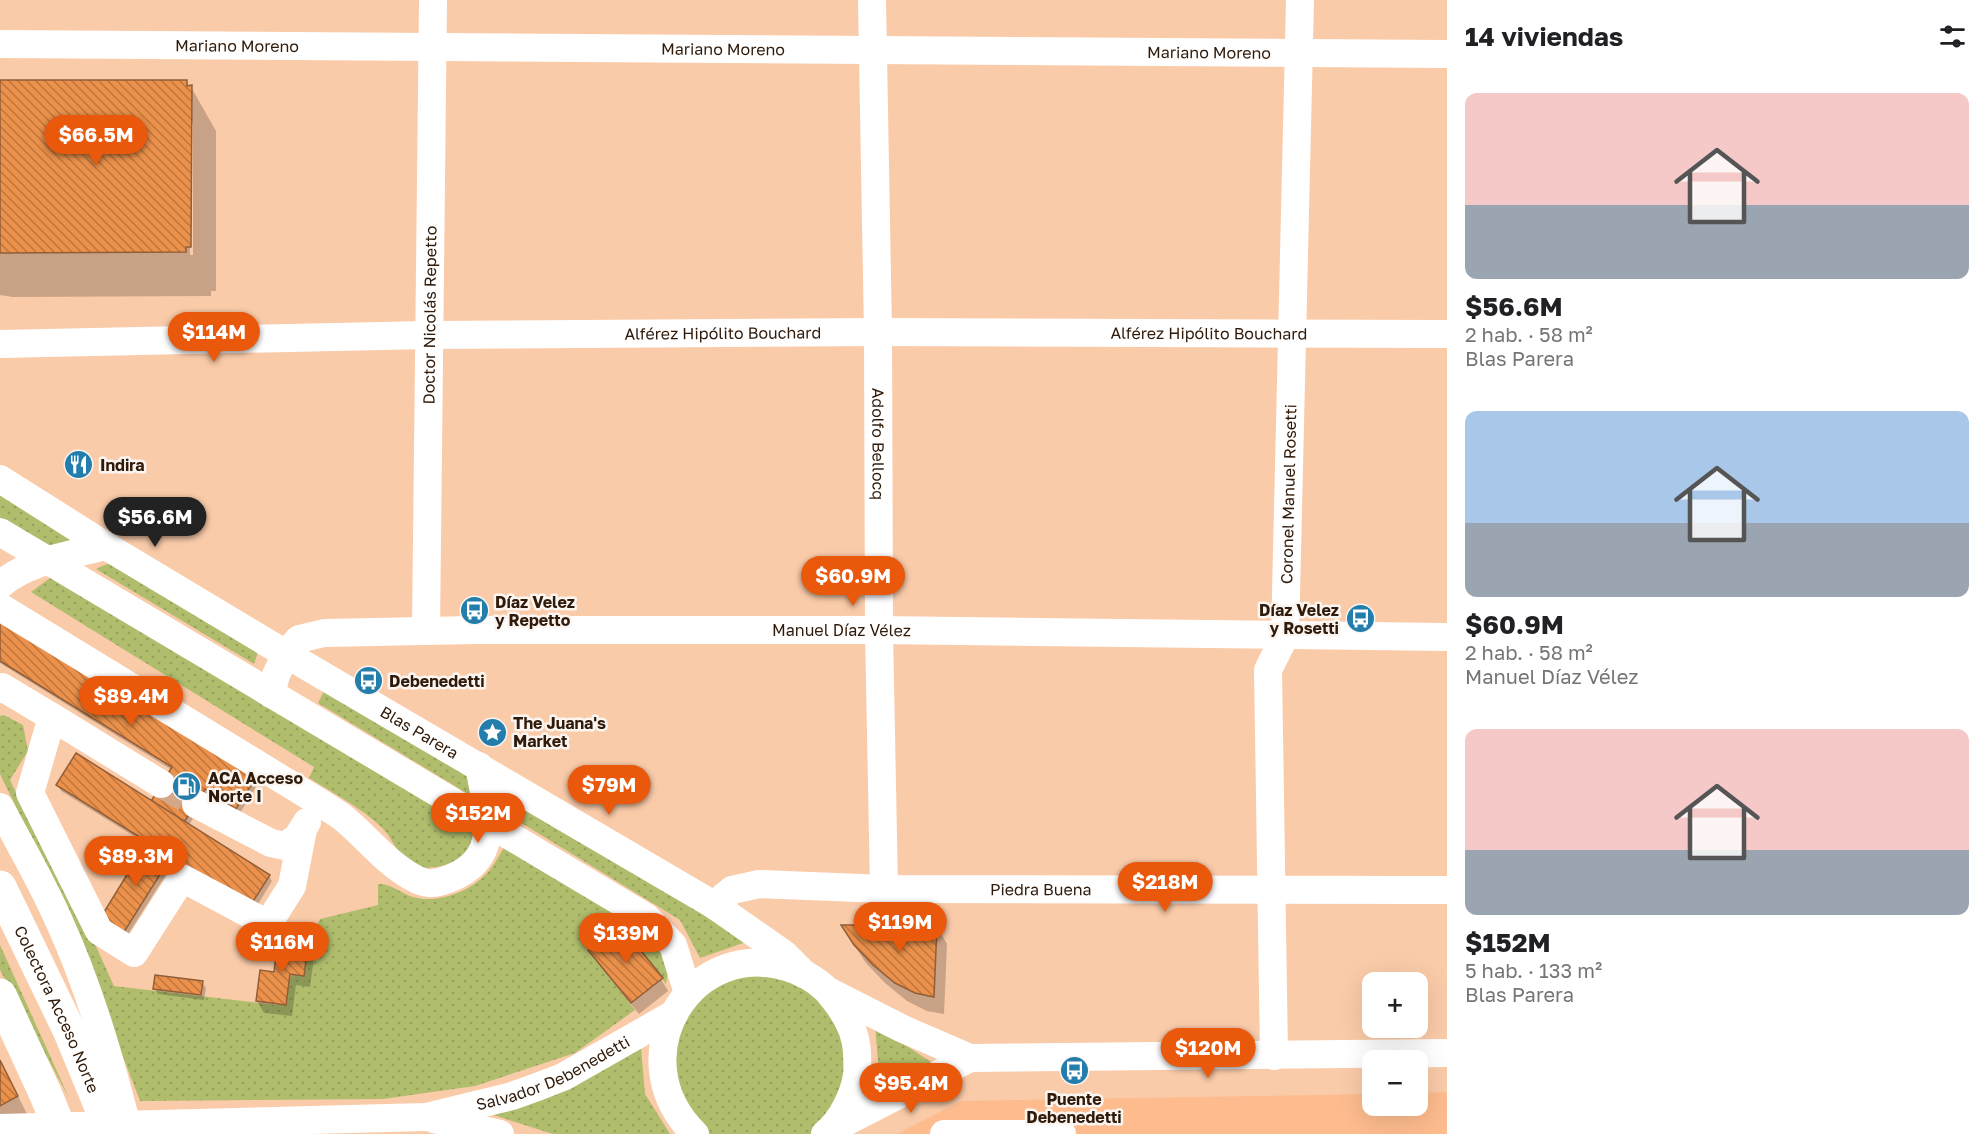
<!DOCTYPE html>
<html lang="es">
<head>
<meta charset="utf-8">
<style>
  body { margin:0; font-family:"Golos Text",sans-serif; background:#f2f2f2; color:#202124; height:100vh; display:flex; flex-direction:column; font-size:22px; white-space:nowrap }
  * { box-sizing:border-box; margin:0 }
  p { font-size:20px; color:#757577 }
  .icon { flex:none; width:33px; height:33px; fill:none; stroke:currentColor; stroke-width:2; stroke-linecap:round; stroke-linejoin:round }
  .map { position:relative; flex:1; overflow:hidden }
  .sheet { display:flex; flex-direction:column; background:#fff; width:540px }
  .sheet>* { flex:none }
  .tools { position:absolute; left:1362px; top:972px; display:grid; gap:12px }
  .tools a { display:grid; place-items:center; width:66px; height:66px; border-radius:12px; background:#fff; box-shadow:0 6px 24px #0002; font-size:30px }
  .price { position:absolute; translate:-50% -51px; padding:0 14px; border-radius:21px; background:#ea580c; color:#fff; font-size:20px; line-height:39px; filter:drop-shadow(0 2px 3px #0008) }
  .price::after { content:''; position:absolute; left:50%; top:36px; width:18px; height:14px; margin-left:-9px; background:inherit; clip-path:polygon(0 0,100% 0,50% 100%) }
  .price.selected { background:#222; color:#fff }
  ul { padding:0; list-style:none }
  li { display:grid; align-content:center; gap:12px; height:318px; padding:0 18px }
  li span { display:grid; place-items:center; height:186px; border-radius:12px; color:#555 }
  li>.icon { margin-inline-start:auto }
  span .icon { width:108px; height:108px; fill:#fffc; stroke-width:1 }
  li b { font-size:26px }
  h2 { display:flex; justify-content:space-between; align-items:center; height:72px; padding:0 18px; font-size:26px }
  main { display:flex; flex:1; min-height:0 }
  .map>svg:first-child { display:block }
  .built { fill:#febc8e }
  .grass { fill:url(#grass-dots) }
  .shadow { fill:#0003; fill-rule:evenodd }
  .building { fill:url(#building-back-hatch); stroke:#925e37; stroke-width:1.5 }
  .lines { fill:none; stroke-linecap:round; stroke-linejoin:round }
  .minor-tunnel { stroke:#d2a889; stroke-width:28; stroke-dasharray:28 14; stroke-linecap:butt }
  .minor { stroke:#fff; stroke-width:28 }
  .highway { stroke:#fff; stroke-width:33 }
  .labels { text-anchor:middle; stroke-width:5; stroke-linejoin:round; paint-order:stroke }
  .street-label { font-size:16px; fill:#301a09; stroke:#fbf5f1 }
  .poi-label { font-size:16px; font-weight:bold; fill:#301a09; stroke:#fbf5f1; text-anchor:start }
</style>
</head>
<body>
<main>
<div class="map">
<svg width="1447" height="1134" viewBox="0 0 1447 1134">
  <defs>
    <pattern id="grass-dots" width="8" height="8" patternUnits="userSpaceOnUse" patternTransform="scale(1.5)"><rect width="8" height="8" fill="#b0bd6d"/><path d="M2 2h.1M6 6h.1" fill="none" stroke="#98a25d" stroke-width="1.8" stroke-linecap="round"/></pattern>
    <pattern id="building-back-hatch" width="6" height="6" patternUnits="userSpaceOnUse" patternTransform="scale(1.5)"><rect width="6" height="6" fill="#eb914b"/><path d="M-1 5l2 2M0 0l6 6M5-1l2 2" fill="none" stroke="#bf763d"/></pattern>
  </defs>
  <rect width="100%" height="100%" fill="#facba9"/>
  <path class="built" d="M1447 1092V1134H897L961 1101 1372 1094V1106H1418V1093Z"/>
  <g class="grass">
    <path d="M0 495 76 544 59 556 0 520Z"/>
    <path d="M114 561 258 652 254 664 96 569Z"/>
    <path d="M54 575 476 824C473 851 460 866 432 867 428 868 422 869 418 868 400 862 396 844 385 831 367 811 333 793 309 778L314 767 31 592Z"/>
    <path d="M326 687 467 772 473 797 318 703Z"/>
    <path d="M4 715 23 725 28 751 10 780 39 841 60 867 114 986 277 1005 320 919 378 905V884C391 883 400 893 413 897 437 904 470 892 487 873 494 866 499 855 505 846L661 937 670 958 666 984 620 925 588 950 635 1010 575 1053 475 1086 383 1099 140 1101 67 912 0 774V716Z"/>
    <path d="M494 788 749 941 700 958 680 920 497 808Z"/>
    <path d="M0 945 69 1098 0 970Z"/>
    <path d="M804 974 857 1045 825 1134H695L661 1059 705 979Z"/>
    <path d="M875 1025 934 1064 880 1086Z"/>
    <path d="M641 1047 645 1094 670 1134H553L484 1112Z"/>
  </g>
  <g class="shadow">
    <path d="M0 81 186 82 191 87 216 131V291H211V296L13 297 0 295ZM190 124H193V255H190Z"/>
    <path d="M0 619 255 777 259 782 240 813 208 794 189 825 269 876 272 881 254 911 174 862 127 936 105 923 148 845 61 791 58 785 152 802 172 770 0 663Z"/>
    <path d="M937 926 947 944 944 1014 927 1011 907 1001 885 983 866 963 853 943Z"/>
    <path d="M307 946 314 958 310 987 296 985 292 1016 264 1013 257 1001 275 973Z"/>
    <path d="M590 950 661 979 668 991 639 1014 597 962Z"/>
    <path d="M202 982 206 988 204 1000 158 994 155 989Z"/>
    <path d="M0 1060 27 1114 0 1128Z"/>
  </g>
  <g class="building">
    <path d="M0 80H187V86L192 85 191 247H186V252L0 253Z"/>
    <path d="M0 617 257 776 236 809 205 789 181 827 148 806 172 767 0 661Z"/>
    <path d="M76 753 270 875 250 906 56 785Z"/>
    <path d="M147 842 171 857 124 932 101 917Z"/>
    <path d="M620 925 663 978 631 1003 588 950Z"/>
    <path d="M841 925H937L934 997 915 993 895 983 873 965 854 945Z"/>
    <path d="M278 941 308 945 304 976 290 974 286 1005 256 1001 260 970 274 972Z"/>
    <path d="M155 975 203 981 201 995 153 989Z"/>
    <path d="M0 1060 18 1096 0 1106Z"/>
  </g>
  <g class="lines">
    <path class="minor-tunnel" d="M161 784 196 804"/>
    <g class="minor">
      <path id="s1" d="M872 0 878 332 879 630 884 889"/>
      <path id="s2" d="M0 44 1447 54"/>
      <path id="s3" d="M0 344 428 335 878 332 1447 334"/>
      <path id="s4" d="M0 479 106 546 286 654 714 905 784 954 804 974"/>
      <path d="M0 532 646 917 673 945 688 993"/>
      <path d="M0 585C27 561 71 555 106 546"/>
      <path d="M0 607 319 802C327 807 335 812 342 817 366 836 385 862 412 877 427 886 436 884 451 878 503 857 487 810 479 766"/>
      <path id="s5" d="M426 630 433 0"/>
      <path d="M0 689 2 687 52 717 30 793 99 931 134 953 182 878 268 924 292 886 303 829"/>
      <path id="s6" d="M271 694 276 675 286 654 299 639 324 633 474 630H879L1447 637"/>
      <path d="M52 717 161 784"/>
      <path d="M196 804 271 843 285 846 297 838 307 822"/>
      <path d="M0 807C20 845 42 882 59 921 90 989 111 1062 129 1134"/>
      <path id="s7" d="M714 905 732 890 759 884 884 889 1447 890"/>
      <path d="M828 991 903 1029 970 1058 1447 1053"/>
      <path id="s8" d="M1274 1056 1268 670 1285 636 1300 0"/>
      <path d="M434 1119 500 1134"/>
      <path id="s9" d="M0 1128 426 1117 512 1096 537 1087 563 1077 672 1015"/>
      <path d="M834 1128 970 1058"/>
      <path d="M695 1134C616 1057 693 931 795 970 810 976 825 986 834 999 846 1014 856 1032 857 1052 857 1060 858 1068 857 1075 854 1096 841 1121 825 1134"/>
      <path d="M944 1134H1062"/>
    </g>
    <g class="highway">
      <path id="s10" d="M0 887 69 1030 112 1134"/>
      <path d="M0 995 46 1095 62 1134"/>
    </g>
  </g>
  <defs>
    <symbol id="restaurant-disc" viewBox="-11 -11 22 22"><circle r="9.5" fill="#247eac" stroke="#fbf5f1"/><path d="M-5-6h1v4h1v-4h1v4h1v-4h1v5L-1.5 .5V6h-2V.5L-5-1ZM5-6V6H3V1.5H1.5Q1.5-4 5-6Z" fill="#fff"/></symbol>
    <symbol id="bus-disc" viewBox="-11 -11 22 22"><circle r="9.5" fill="#247eac" stroke="#fbf5f1"/><path d="M-5-6H5V4H4V6H2V4H-2V6H-4V4H-5ZM-3.5-4V0h7V-4ZM-3.5 1.2v1.5H-2V1.2ZM2 1.2v1.5H3.5V1.2Z" fill="#fff"/></symbol>
    <symbol id="sight-disc" viewBox="-11 -11 22 22"><circle r="9.5" fill="#247eac" stroke="#fbf5f1"/><path d="M0-6L1.8-2.2L6-1.7L2.9 1.2L3.7 5.4L0 3.3L-3.7 5.4L-2.9 1.2L-6-1.7L-1.8-2.2Z" fill="#fff"/></symbol>
    <symbol id="fuel-disc" viewBox="-11 -11 22 22"><circle r="9.5" fill="#247eac" stroke="#fbf5f1"/><path d="M-5.5-6h7V0h2V4h1.3V-2.5L3-4.5l.8-.8L6-3V5H2.5V1h-1V6h-7ZM-4.2-4.7v3.2H.2V-4.7Z" fill="#fff"/></symbol>
  </defs>
  <g fill-rule="evenodd">
    <use href="#restaurant-disc" x="62" y="448" width="33" height="33"/>
    <use href="#bus-disc" x="458" y="594" width="33" height="33"/>
    <use href="#bus-disc" x="1344" y="602" width="33" height="33"/>
    <use href="#bus-disc" x="352" y="664" width="33" height="33"/>
    <use href="#sight-disc" x="476" y="716" width="33" height="33"/>
    <use href="#fuel-disc" x="170" y="770" width="33" height="33"/>
    <use href="#bus-disc" x="1058" y="1054" width="33" height="33"/>
  </g>
  <g class="labels">
    <g class="street-label">
      <text dy="6" stroke="none"><textPath href="#s2" startOffset="237">Mariano Moreno</textPath></text>
      <text dy="6" stroke="none"><textPath href="#s2" startOffset="723">Mariano Moreno</textPath></text>
      <text dy="6" stroke="none"><textPath href="#s2" startOffset="1209">Mariano Moreno</textPath></text>
      <text dy="6" stroke="none"><textPath href="#s5" startOffset="315">Doctor Nicolás Repetto</textPath></text>
      <text dy="6" stroke="none"><textPath href="#s3" startOffset="723">Alférez Hipólito Bouchard</textPath></text>
      <text dy="6" stroke="none"><textPath href="#s3" startOffset="1209">Alférez Hipólito Bouchard</textPath></text>
      <text dy="6" stroke="none"><textPath href="#s1" startOffset="444">Adolfo Bellocq</textPath></text>
      <text dy="6" stroke="none"><textPath href="#s8" startOffset="566">Coronel Manuel Rosetti</textPath></text>
      <text dy="6" stroke="none"><textPath href="#s6" startOffset="606">Manuel Díaz Vélez</textPath></text>
      <text dy="6" stroke="none"><textPath href="#s4" startOffset="490">Blas Parera</textPath></text>
      <text dy="6" stroke="none"><textPath href="#s7" startOffset="333">Piedra Buena</textPath></text>
      <text dy="6" stroke="none"><textPath href="#s10" startOffset="135">Colectora Acceso Norte</textPath></text>
      <text dy="6" stroke="none"><textPath href="#s9" startOffset="561">Salvador Debenedetti</textPath></text>
    </g>
    <g class="poi-label">
      <text x="100" y="471">Indira</text>
      <text x="495" y="608">Díaz Velez<tspan x="495" dy="18">y Repetto</tspan></text>
      <text x="1339" y="616" text-anchor="end">Díaz Velez<tspan x="1339" dy="18">y Rosetti</tspan></text>
      <text x="389" y="687">Debenedetti</text>
      <text x="513" y="729">The Juana's<tspan x="513" dy="18">Market</tspan></text>
      <text x="208" y="784">ACA Acceso<tspan x="208" dy="18">Norte I</tspan></text>
      <text x="1074" y="1105" text-anchor="middle">Puente<tspan x="1074" dy="18">Debenedetti</tspan></text>
    </g>
  </g>
</svg>
<div class="tools">
<a>+</a>
<a>−</a>
</div>
<b class="price" style="left:96px;top:166px">$66.5M</b>
<b class="price" style="left:214px;top:363px">$114M</b>
<b class="price selected" style="left:155px;top:548px">$56.6M</b>
<b class="price" style="left:853px;top:607px">$60.9M</b>
<b class="price" style="left:131px;top:727px">$89.4M</b>
<b class="price" style="left:609px;top:816px">$79M</b>
<b class="price" style="left:478px;top:844px">$152M</b>
<b class="price" style="left:136px;top:887px">$89.3M</b>
<b class="price" style="left:1165px;top:913px">$218M</b>
<b class="price" style="left:900px;top:953px">$119M</b>
<b class="price" style="left:626px;top:964px">$139M</b>
<b class="price" style="left:282px;top:973px">$116M</b>
<b class="price" style="left:1208px;top:1079px">$120M</b>
<b class="price" style="left:911px;top:1114px">$95.4M</b>
</div>
<section class="sheet">
<h2>14 viviendas<svg class="icon" aria-label="filters" viewBox="0 0 24 24"><path d="M4 7h16M4 17h16"/><circle cx="9" cy="7" r="2"/><circle cx="15" cy="17" r="2"/></svg></h2>
<ul>
<li><span style="background:linear-gradient(#f6c9c9 60%,#9aa5b1 0)"><svg class="icon" aria-label="home" viewBox="0 0 24 24"><path d="M3 11l9-7 9 7M6 9v11h12V9"/></svg></span><div><b>$56.6M</b><p>2 hab. · 58 m²</p><p>Blas Parera</p></div></li>
<li><span style="background:linear-gradient(#a9c7e8 60%,#9aa5b1 0)"><svg class="icon" aria-label="home" viewBox="0 0 24 24"><path d="M3 11l9-7 9 7M6 9v11h12V9"/></svg></span><div><b>$60.9M</b><p>2 hab. · 58 m²</p><p>Manuel Díaz Vélez</p></div></li>
<li><span style="background:linear-gradient(#f6c9c9 65%,#9aa5b1 0)"><svg class="icon" aria-label="home" viewBox="0 0 24 24"><path d="M3 11l9-7 9 7M6 9v11h12V9"/></svg></span><div><b>$152M</b><p>5 hab. · 133 m²</p><p>Blas Parera</p></div></li>
</ul>
</section>
</main>
</body>
</html>
